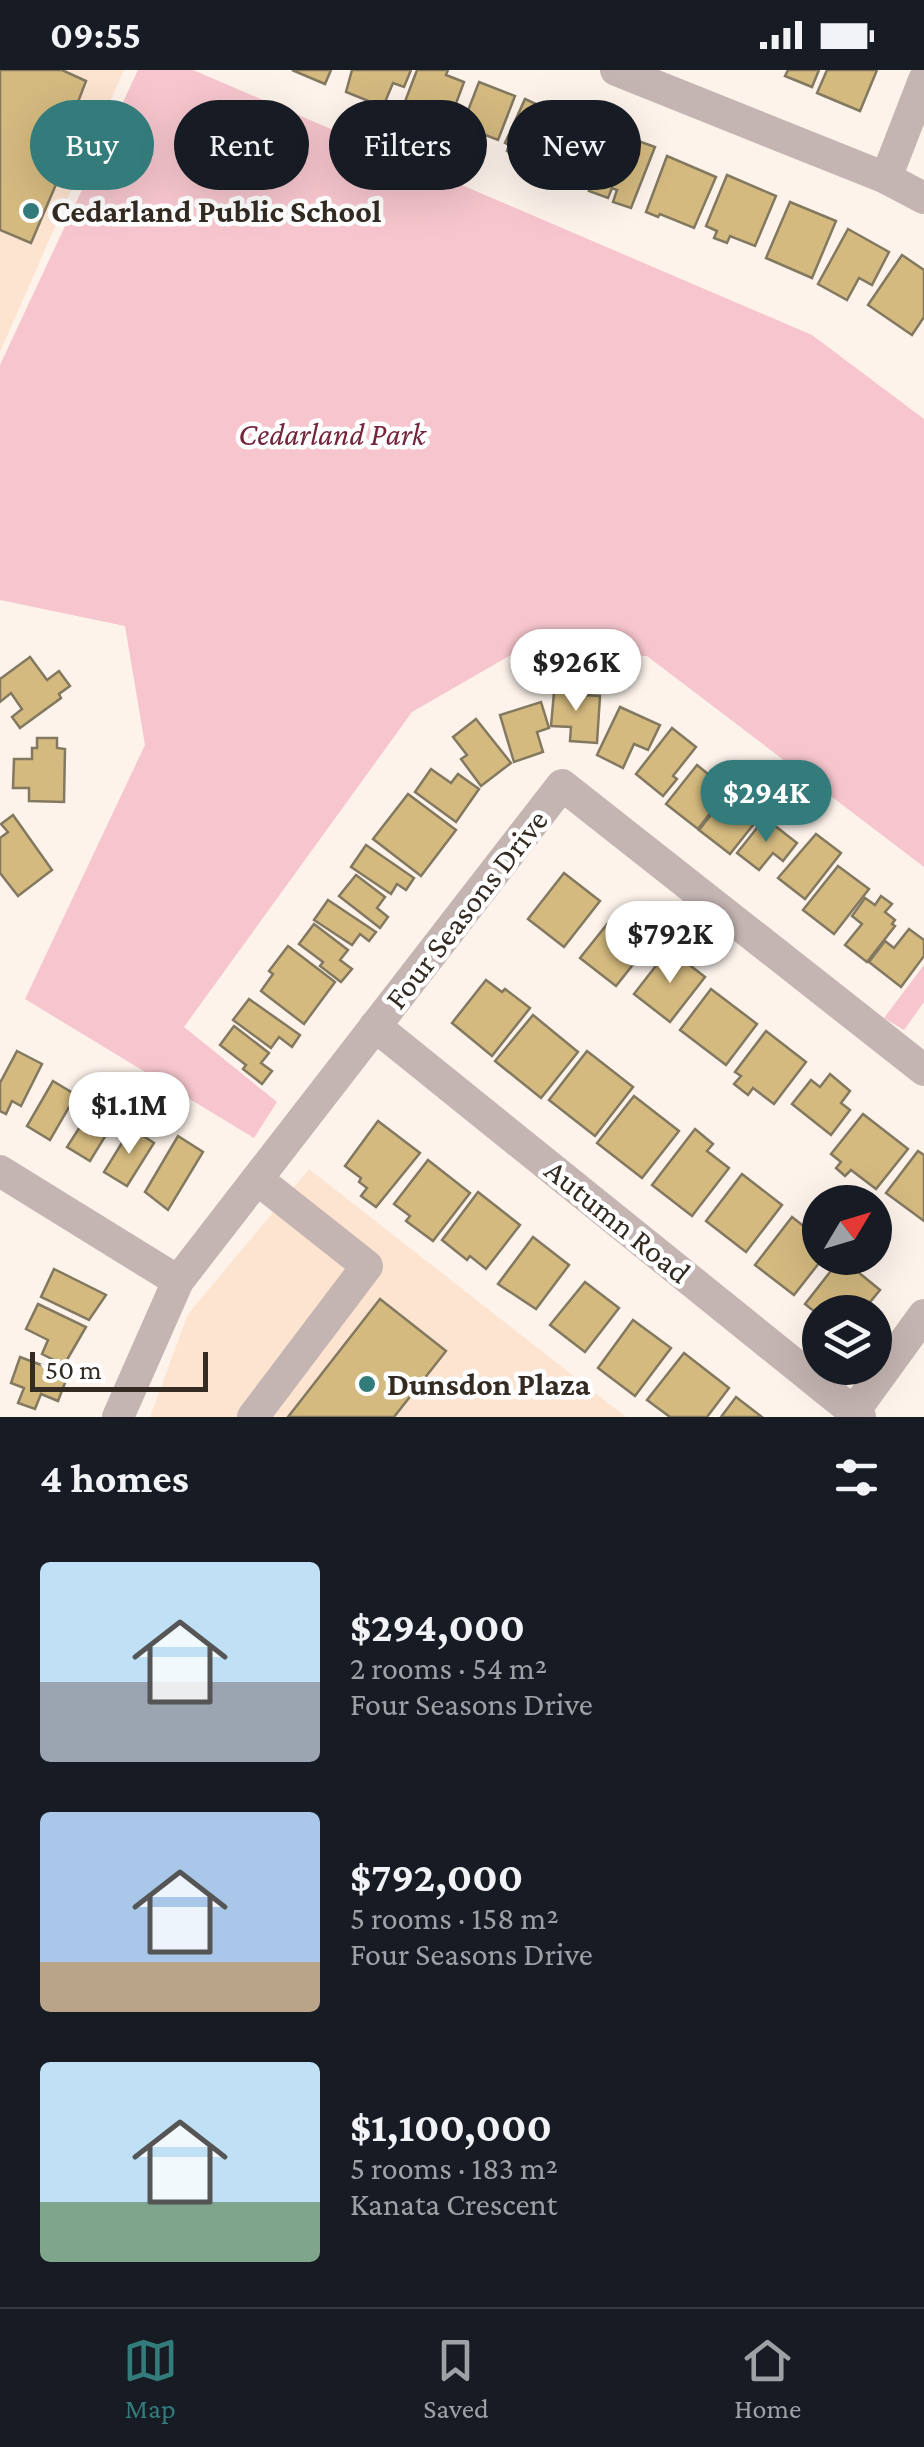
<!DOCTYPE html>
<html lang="en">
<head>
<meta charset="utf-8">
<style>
  body { margin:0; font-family:"Crimson Pro",serif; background:#20242c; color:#f1f3f6; height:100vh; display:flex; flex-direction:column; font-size:38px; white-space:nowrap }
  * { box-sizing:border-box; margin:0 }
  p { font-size:32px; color:#9ea1a6 }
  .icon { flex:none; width:55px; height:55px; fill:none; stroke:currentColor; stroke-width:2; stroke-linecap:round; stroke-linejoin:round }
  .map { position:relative; height:1347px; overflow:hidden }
  .drawer { display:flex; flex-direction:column; background:#171b24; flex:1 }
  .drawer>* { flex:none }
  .hud { position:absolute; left:30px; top:30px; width:865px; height:90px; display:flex; gap:20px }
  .needle { width:65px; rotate:52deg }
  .controls { position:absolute; left:802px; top:1115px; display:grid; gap:20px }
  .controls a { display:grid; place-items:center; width:90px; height:90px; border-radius:50%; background:#171b24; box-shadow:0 10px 40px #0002; font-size:50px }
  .scale { position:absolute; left:30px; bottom:25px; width:178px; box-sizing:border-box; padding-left:10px; border:5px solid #342b23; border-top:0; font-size:28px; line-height:35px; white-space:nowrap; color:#342b23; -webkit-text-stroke:8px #fff; paint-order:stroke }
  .price { position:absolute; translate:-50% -85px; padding:0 22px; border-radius:35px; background:#fff; color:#222; font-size:32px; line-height:65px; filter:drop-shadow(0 2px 5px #0008) }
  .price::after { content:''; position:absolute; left:50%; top:60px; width:30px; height:22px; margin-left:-15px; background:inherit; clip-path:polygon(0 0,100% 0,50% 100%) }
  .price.on { background:#337c7b; color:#fff }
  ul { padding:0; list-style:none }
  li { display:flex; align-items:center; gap:30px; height:250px; padding:0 40px }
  li span { display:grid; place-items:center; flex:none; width:280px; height:200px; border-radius:10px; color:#555 }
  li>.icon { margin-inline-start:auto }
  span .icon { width:120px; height:120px; fill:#fffc; stroke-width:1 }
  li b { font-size:42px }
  h2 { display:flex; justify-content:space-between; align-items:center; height:120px; padding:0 40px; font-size:42px }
  .tag { padding:0 35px; border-radius:45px; background:#171b24; box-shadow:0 10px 40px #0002; font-size:35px; line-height:90px }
  .tag.on { background:#337c7b; color:#fff }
  .status { display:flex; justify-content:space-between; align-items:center; height:70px; padding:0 50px; background:#171b24; direction:ltr }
  .status svg { height:28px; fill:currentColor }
  .tabs { display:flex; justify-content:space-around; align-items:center; height:140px; border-top:2px solid #363941; background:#171b24; font-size:28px; color:#9ea1a6 }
  .tabs a { display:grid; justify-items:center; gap:5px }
  .tabs .on { color:#337c7b }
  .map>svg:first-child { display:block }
  .built { fill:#fde4d0 }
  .green { fill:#f6c5cd }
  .building { fill:#d4ba7f; stroke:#837860; stroke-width:2.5 }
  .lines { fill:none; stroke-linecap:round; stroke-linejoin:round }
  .minor { stroke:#c4b5b2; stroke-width:32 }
  .poi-dot { fill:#337c7b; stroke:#fff; stroke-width:4 }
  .labels { text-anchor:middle; stroke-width:9; stroke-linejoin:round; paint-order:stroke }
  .poi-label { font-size:32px; font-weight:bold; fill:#342b23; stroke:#fff; text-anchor:start }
  .park-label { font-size:32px; font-style:italic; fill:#74253b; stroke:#fff }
  .street-label { font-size:32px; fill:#342b23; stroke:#fff }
</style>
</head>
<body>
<div class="status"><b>09:55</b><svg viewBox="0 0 49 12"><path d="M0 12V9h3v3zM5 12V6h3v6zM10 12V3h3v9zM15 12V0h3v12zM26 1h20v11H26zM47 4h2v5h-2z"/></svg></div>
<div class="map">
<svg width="924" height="1347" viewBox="0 0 924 1347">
  <rect width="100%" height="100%" fill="#fdf3eb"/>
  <g class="built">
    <path d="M0 0H124L0 282Z"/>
    <path d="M309 1099 626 1347H150L188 1244Z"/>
  </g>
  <g class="green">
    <path d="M138 0H193L812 265 924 349V797L647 586 511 585 412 642 184 957 277 1032 254 1068 25 929 145 675 125 556 0 530V295Z"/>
    <path d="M924 895V932L904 960 884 948Z"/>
  </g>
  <g class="building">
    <path d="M0 0H62L86 11 57 87 66 91 31 173 0 160Z"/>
    <path d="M292 0H331L325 14Z"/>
    <path d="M352 0H411L404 17 393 13 383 37 346 22Z"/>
    <path d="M417 0H448L446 5 464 12 454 39 435 32 427 52 401 42Z"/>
    <path d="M788 0H787H819L812 17 785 6Z"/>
    <path d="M827 0H877L860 41 817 23Z"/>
    <path d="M479 12 515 26 498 70 462 56Z"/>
    <path d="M525 29 558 44 534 96 523 91 527 82 521 79 518 86 507 81 509 75 505 73Z"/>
    <path d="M605 59 655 77 631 138 613 132 617 120 612 118 608 128 589 121 593 111 586 108Z"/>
    <path d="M667 86 716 107 694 158 660 144 658 147 646 142Z"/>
    <path d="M727 105 776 126 755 176 730 166 727 173 714 168 717 161 706 156Z"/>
    <path d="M790 132 836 151 812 208 766 188Z"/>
    <path d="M848 159 889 182 872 215 859 208 847 230 818 214Z"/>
    <path d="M902 185 924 200V247L912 265 868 235Z"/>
    <path d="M30 587 47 610 59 601 70 616 59 624 61 628 20 658 12 647 22 639 11 623 0 632V609Z"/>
    <path d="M555 611 568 612V624L600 626 597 673 570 671 571 657 551 656Z"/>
    <path d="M541 632 549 658 537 662 543 682 514 692 500 645Z"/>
    <path d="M620 637 660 655 648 680 634 674 623 698 597 685Z"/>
    <path d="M476 649 511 693 481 716 461 689 467 685 453 667Z"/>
    <path d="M672 658 696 677 673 706 677 709 663 726 636 704Z"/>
    <path d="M37 668H57V678L65 679 64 732 29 731V718H13L14 689H32V678H37Z"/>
    <path d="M697 695 719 713 705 731 714 738 698 759 666 734Z"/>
    <path d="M431 699 451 713 458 704 479 719 456 752 415 722Z"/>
    <path d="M730 721 761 745 730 784 699 760Z"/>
    <path d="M408 724 456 760 421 806 373 769Z"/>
    <path d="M13 745 52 800 18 826 0 803V768L8 762 1 754Z"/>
    <path d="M765 748 797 773 783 791 773 783 759 800 737 783Z"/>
    <path d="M816 764 841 783 805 829 778 808Z"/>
    <path d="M366 775 414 808 406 820 397 814 391 824 351 797Z"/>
    <path d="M838 796 869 819 834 864 803 840Z"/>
    <path d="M564 803 600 831 564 877 528 849Z"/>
    <path d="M356 805 385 827 377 838 388 847 380 858 339 826Z"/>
    <path d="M881 826 892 834 885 842 895 850 892 854 895 856 867 892 845 875 862 854 852 846 865 828 875 835Z"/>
    <path d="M328 830 376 862 369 871 360 864 352 875 314 850Z"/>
    <path d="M616 843 651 872 616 916 580 888Z"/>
    <path d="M314 854 348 880 340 890 352 899 341 912 320 896 323 892 299 874Z"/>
    <path d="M909 859 924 870V886L901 917 869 892 885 871 894 878Z"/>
    <path d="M288 876 335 912 304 954 261 921 273 904 269 901Z"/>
    <path d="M669 879 705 907 670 952 634 924Z"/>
    <path d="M486 910 502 922 505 919 530 938 492 986 452 953Z"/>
    <path d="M711 919 757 954 726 995 680 960Z"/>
    <path d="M249 929 300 965 292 977 279 967 271 978 233 950Z"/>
    <path d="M533 945 578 982 541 1028 495 991Z"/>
    <path d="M234 956 269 983 261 993 272 1001 262 1014 243 999 246 995 220 975Z"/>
    <path d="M766 961 806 992 774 1034 753 1018 748 1025 734 1014 741 1006 735 1002Z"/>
    <path d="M17 981 42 994 21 1036 12 1031 6 1044 0 1041V1013Z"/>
    <path d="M587 981 633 1017 595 1066 549 1030Z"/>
    <path d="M830 1004 850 1021 841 1033 850 1040 831 1065 792 1034 811 1010 820 1017Z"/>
    <path d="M53 1011 76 1025 50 1070 27 1056Z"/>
    <path d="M634 1026 679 1061 642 1108 597 1073Z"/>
    <path d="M95 1033 117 1047 90 1091 67 1077Z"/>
    <path d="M863 1044 908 1079 876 1119 851 1100 845 1106 836 1098 841 1092 831 1084Z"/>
    <path d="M378 1051 420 1083 376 1137 361 1126 367 1118 359 1112 361 1108 345 1096Z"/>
    <path d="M131 1058 154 1073 127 1116 104 1102Z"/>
    <path d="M695 1059 713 1074 707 1081 729 1098 692 1146 652 1115Z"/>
    <path d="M178 1066 203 1082 168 1140 145 1122Z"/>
    <path d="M918 1081 924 1085V1151L886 1123Z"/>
    <path d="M428 1090 470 1123 433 1171 406 1151 410 1146 394 1134Z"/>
    <path d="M742 1104 782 1135 746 1182 706 1151Z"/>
    <path d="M478 1122 520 1155 486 1199 470 1186 467 1190 442 1170Z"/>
    <path d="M792 1147 820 1169V1188H823L794 1225 755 1195Z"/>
    <path d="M533 1167 569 1195 536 1239 498 1214Z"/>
    <path d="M841 1188 880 1220 862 1242H820V1246L805 1234Z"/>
    <path d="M54 1199 106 1225 89 1250 41 1227Z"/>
    <path d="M585 1212 619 1238 585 1282 550 1255Z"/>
    <path d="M380 1229 446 1281 394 1347H288Z"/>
    <path d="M38 1234 86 1257 64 1295 42 1284 48 1270 26 1259Z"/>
    <path d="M633 1250 671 1278 635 1326 598 1298Z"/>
    <path d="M684 1283 729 1318 707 1347H670L647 1330Z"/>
    <path d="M20 1287 68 1305 58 1331 41 1324 35 1339 18 1333 24 1318 11 1313Z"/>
    <path d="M736 1327 762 1347H721Z"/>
  </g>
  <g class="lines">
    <g class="minor">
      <path d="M616 0 886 108 924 128"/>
      <path d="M886 108 924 10"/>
      <path d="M375 956 860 1347"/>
      <path d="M0 1101 178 1211"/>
      <path d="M855 1340 924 1245"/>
      <path d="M118 1347 178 1211 562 715 924 1000"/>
      <path d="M253 1347 367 1196 257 1109"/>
    </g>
  </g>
  <g class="poi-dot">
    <circle cx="31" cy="141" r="10"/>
    <circle cx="367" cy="1314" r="10"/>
  </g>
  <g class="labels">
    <g class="poi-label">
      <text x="51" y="152">Cedarland Public School</text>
      <text x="387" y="1325">Dunsdon Plaza</text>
    </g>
    <g class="park-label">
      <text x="332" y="375">Cedarland Park</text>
    </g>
    <g class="street-label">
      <text transform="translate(466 839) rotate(-52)" y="11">Four Seasons Drive</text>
      <text transform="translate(618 1151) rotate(39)" y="11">Autumn Road</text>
    </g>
  </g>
</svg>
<div class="controls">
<a><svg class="needle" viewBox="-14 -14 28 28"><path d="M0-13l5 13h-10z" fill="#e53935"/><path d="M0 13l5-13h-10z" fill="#9ea1a6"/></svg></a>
<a><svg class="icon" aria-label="layers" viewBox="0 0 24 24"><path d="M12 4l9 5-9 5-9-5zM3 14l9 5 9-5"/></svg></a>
</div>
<div class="scale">50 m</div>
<b class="price" style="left:576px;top:644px">$926K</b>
<b class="price on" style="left:766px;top:775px">$294K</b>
<b class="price" style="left:670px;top:916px">$792K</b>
<b class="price" style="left:129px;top:1087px">$1.1M</b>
<div class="hud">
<a class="tag on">Buy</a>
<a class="tag">Rent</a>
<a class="tag">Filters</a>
<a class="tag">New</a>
</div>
</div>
<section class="drawer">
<h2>4 homes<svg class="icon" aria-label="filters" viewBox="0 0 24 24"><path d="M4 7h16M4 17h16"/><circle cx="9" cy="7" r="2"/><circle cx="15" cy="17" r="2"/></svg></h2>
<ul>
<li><span style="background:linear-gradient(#bfe0f5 60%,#9aa5b1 0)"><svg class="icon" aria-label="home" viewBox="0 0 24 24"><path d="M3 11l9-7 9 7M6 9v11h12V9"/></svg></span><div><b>$294,000</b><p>2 rooms · 54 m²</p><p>Four Seasons Drive</p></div></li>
<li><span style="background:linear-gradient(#a9c7e8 75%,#b9a48a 0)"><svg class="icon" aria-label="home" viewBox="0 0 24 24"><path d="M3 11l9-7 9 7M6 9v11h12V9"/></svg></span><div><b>$792,000</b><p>5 rooms · 158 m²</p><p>Four Seasons Drive</p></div></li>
<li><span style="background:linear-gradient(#bfe0f5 70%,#7fa58c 0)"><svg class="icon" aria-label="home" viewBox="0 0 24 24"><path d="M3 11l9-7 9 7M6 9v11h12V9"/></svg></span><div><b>$1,100,000</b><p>5 rooms · 183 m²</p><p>Kanata Crescent</p></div></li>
</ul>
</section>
<nav class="tabs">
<a class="on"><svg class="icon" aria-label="map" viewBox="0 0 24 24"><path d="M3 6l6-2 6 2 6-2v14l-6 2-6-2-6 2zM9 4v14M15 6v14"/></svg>Map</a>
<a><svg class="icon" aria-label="saved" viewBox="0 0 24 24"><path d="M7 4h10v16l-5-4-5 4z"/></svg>Saved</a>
<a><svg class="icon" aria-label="home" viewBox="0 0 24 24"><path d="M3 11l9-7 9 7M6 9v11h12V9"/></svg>Home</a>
</nav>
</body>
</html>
